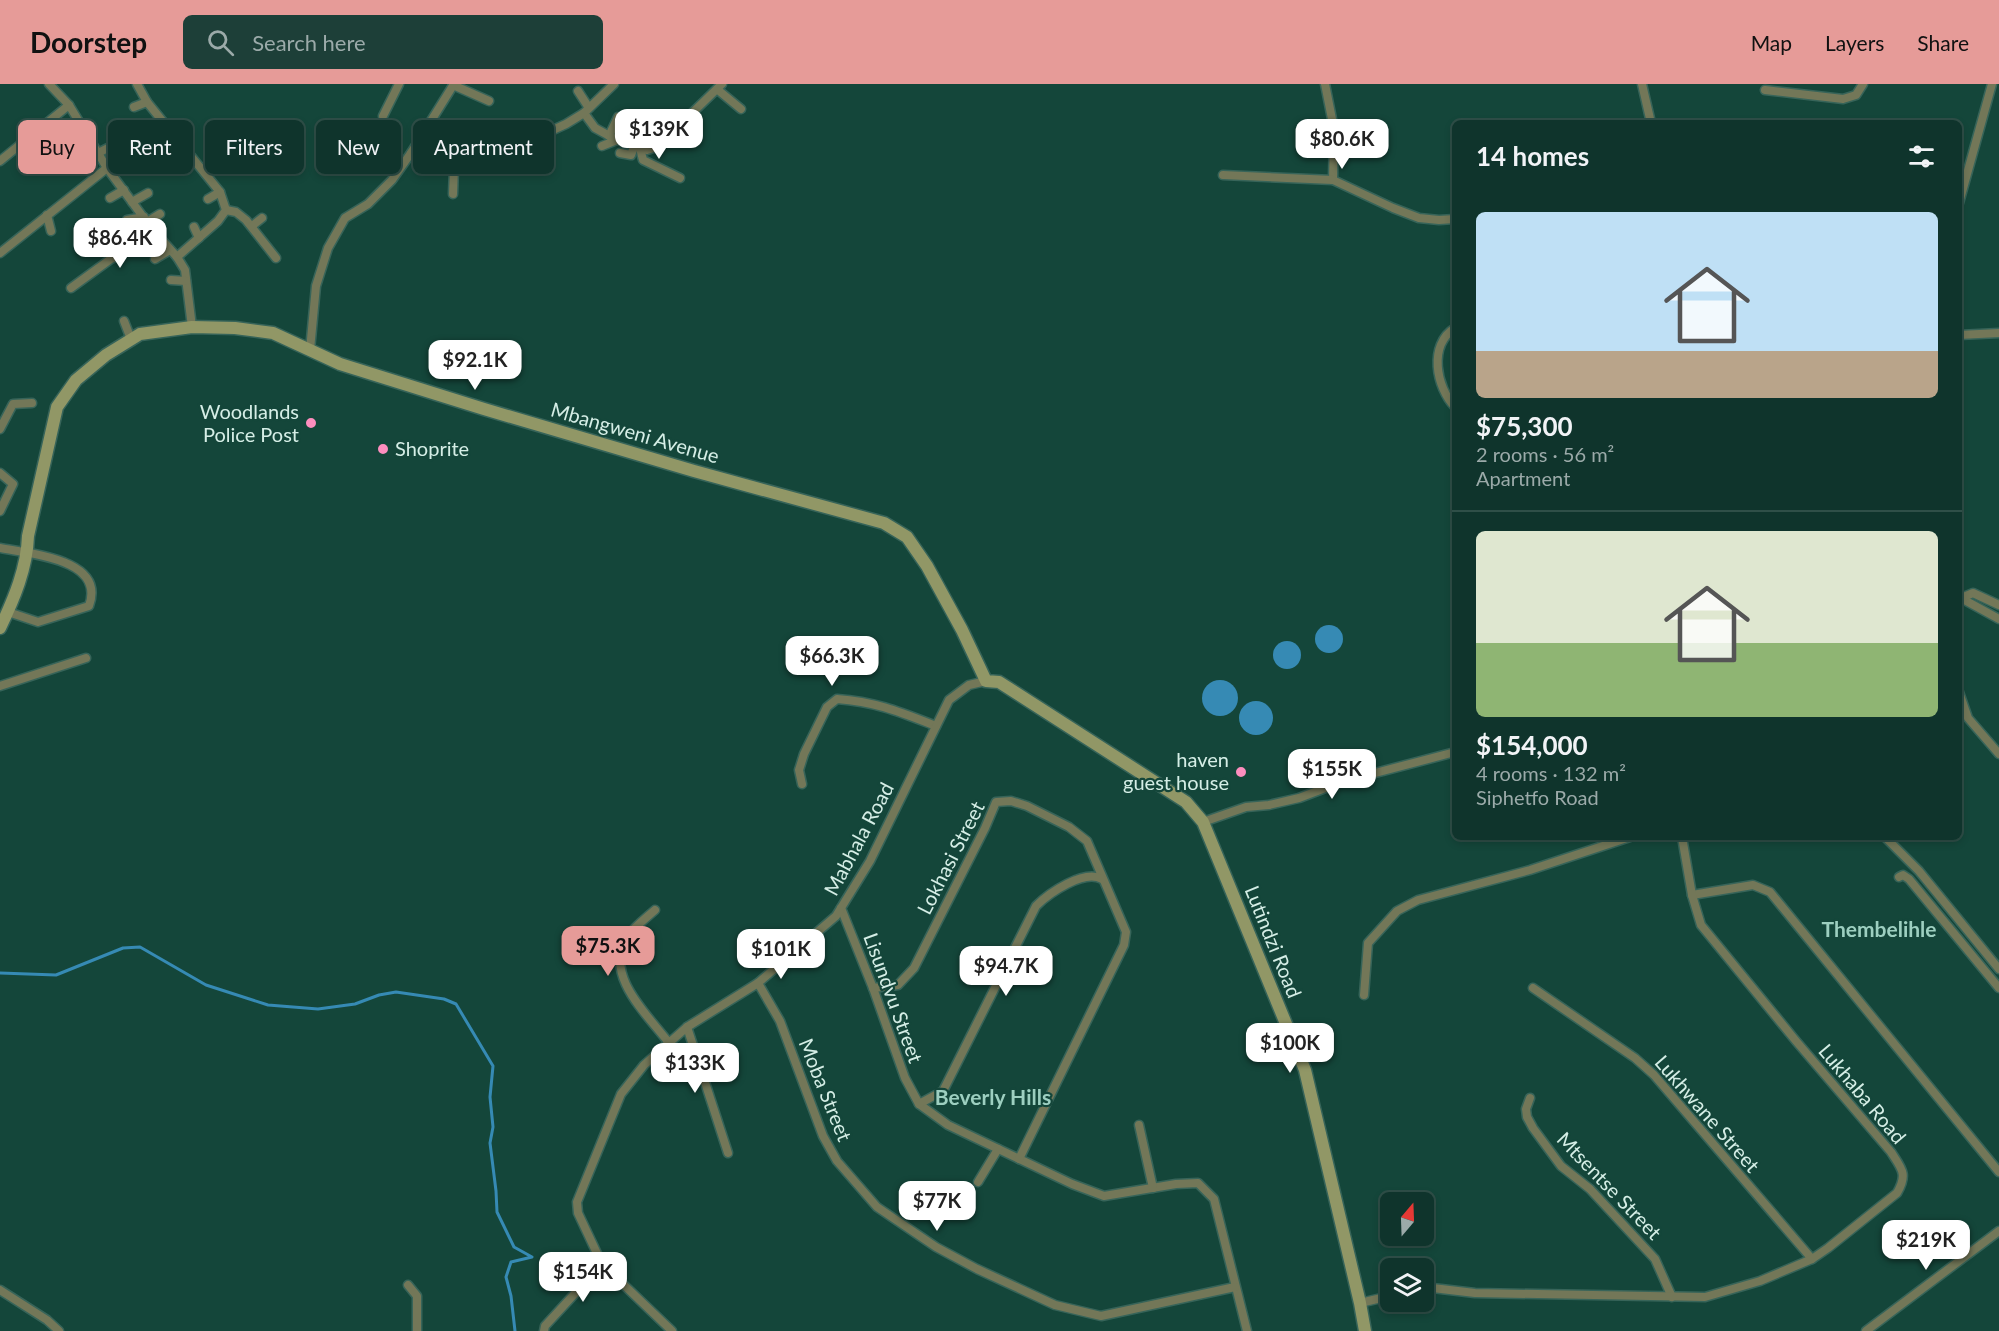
<!DOCTYPE html>
<html lang="en">
<head>
<meta charset="utf-8">
<style>
  body { margin:0; font-family:Lato,sans-serif; background:#1d3f38; color:#f1f3f6; height:100vh; display:flex; flex-direction:column; font-size:22px; white-space:nowrap }
  * { box-sizing:border-box; margin:0 }
  p { font-size:20px; color:#9baaa9 }
  .icon { flex:none; width:33px; height:33px; fill:none; stroke:currentColor; stroke-width:2; stroke-linecap:round; stroke-linejoin:round }
  .map { position:relative; flex:1; overflow:hidden }
  .side { position:absolute; left:1452px; top:36px; width:510px; height:720px; display:flex; flex-direction:column; background:#0f342c; border-radius:9px; box-shadow:0 3px 9px #0003,0 0 0 2px #2f4f48 }
  .side>* { flex:none }
  .top-card { position:absolute; left:18px; top:36px; width:570px; height:54px; display:flex; gap:12px }
  .needle { width:39px; rotate:19deg }
  .tools { position:absolute; left:1380px; top:1108px; display:grid; gap:12px }
  .tools a { display:grid; place-items:center; width:54px; height:54px; border-radius:9px; background:#0f342c; box-shadow:0 3px 9px #0003,0 0 0 2px #2f4f48; font-size:30px }
  .price { position:absolute; translate:-50% -51px; padding:0 14px; border-radius:12px; background:#fff; color:#222; font-size:20px; line-height:39px; filter:drop-shadow(0 2px 3px #0008) }
  .price::after { content:''; position:absolute; left:50%; top:36px; width:18px; height:14px; margin-left:-9px; background:inherit; clip-path:polygon(0 0,100% 0,50% 100%) }
  .price.active { background:#e69b98; color:#111 }
  ul { padding:0; list-style:none }
  li { display:grid; align-content:center; gap:12px; height:318px; padding:0 24px }
  li+li { border-top:2px solid #2f4f48 }
  li span { display:grid; place-items:center; height:186px; border-radius:9px; color:#555 }
  li>.icon { margin-inline-start:auto }
  span .icon { width:108px; height:108px; fill:#fffc; stroke-width:1 }
  li b { font-size:26px }
  h2 { display:flex; justify-content:space-between; align-items:center; height:72px; padding:0 24px; font-size:26px }
  .chip { padding:0 21px; border-radius:9px; background:#0f342c; box-shadow:0 3px 9px #0003,0 0 0 2px #2f4f48; font-size:21px; line-height:54px }
  .chip.active { background:#e69b98; color:#111 }
  header { display:flex; align-items:center; gap:36px; box-sizing:border-box; height:84px; padding:0 30px; background:#e69b98; color:#111 }
  header strong { font-size:28px }
  nav { display:flex; gap:33px; margin-inline-start:auto; font-size:21px }
  .search { width:420px; height:54px; background:#1d3f38; display:flex; align-items:center; gap:15px; box-sizing:border-box; padding:0 21px; border-radius:9px; color:#9baaa9; font-size:22px }
  .map>svg:first-child { display:block }
  .water { fill:#368ab4 }
  .lines { fill:none; stroke-linecap:round; stroke-linejoin:round }
  .stream { stroke:#368ab4; stroke-width:3 }
  .street-casing { stroke:#376459; stroke-width:11 }
  .secondary-casing { stroke:#376459; stroke-width:15 }
  .street { stroke:#737758; stroke-width:8 }
  .secondary { stroke:#919766; stroke-width:12 }
  .poi-dot { fill:#fd8ebe; stroke:#14463a; stroke-width:2 }
  .labels { text-anchor:middle; stroke-width:4.5; stroke-linejoin:round; paint-order:stroke }
  .poi-label { font-size:20px; fill:#d5eee6; stroke:#14463a; text-anchor:end }
  .street-label { font-size:20px; fill:#d5eee6; stroke:#14463a }
  .neighbourhood-label { font-size:21px; font-weight:bold; fill:#9dcfc0; stroke:#14463a }
</style>
</head>
<body>
<header>
<strong>Doorstep</strong>
<div class="search"><svg class="icon" aria-label="search" viewBox="0 0 24 24"><circle cx="10" cy="10" r="6"/><path d="M15 15l6 6"/></svg>Search here</div>
<nav><a>Map</a><a>Layers</a><a>Share</a></nav>
</header>
<div class="map">
<svg width="1999" height="1247" viewBox="0 0 1999 1247">
  <rect width="100%" height="100%" fill="#14463a"/>
  <g class="water">
    <circle cx="1329" cy="555" r="14"/>
    <circle cx="1287" cy="571" r="14"/>
    <circle cx="1220" cy="614" r="18"/>
    <circle cx="1256" cy="634" r="17"/>
  </g>
  <g class="lines">
    <path class="stream" d="M0 889 56 891 123 864 140 863 206 901 268 921 318 925 355 920 379 911 396 908 444 915 456 920 493 982 490 1013 493 1043 490 1059 496 1107 497 1128 514 1163 532 1173 511 1178 506 1193 511 1212 515 1247"/>
    <defs>
      <g id="street">
        <path d="M49 0 69 21 107 84 152 145 177 173 185 186 192 243"/>
        <path d="M137 0 147 18 220 108 226 126 218 137 177 173"/>
        <path d="M1325 0 1334 45 1333 96"/>
        <path d="M1642 0 1651 39"/>
        <path d="M453 1 489 17"/>
        <path d="M718 6 741 25"/>
        <path d="M1765 6 1843 15 1856 11 1863 0"/>
        <path d="M578 7 589 24"/>
        <path d="M134 23 147 18"/>
        <path d="M584 29 595 44 615 55 647 66 657 63 722 0"/>
        <path d="M383 32 399 0"/>
        <path d="M159 52 176 53"/>
        <path d="M609 52 618 33"/>
        <path d="M602 62 617 56"/>
        <path d="M640 64 643 76 680 94"/>
        <path d="M98 69 114 61"/>
        <path d="M411 69C435 79 450 88 476 81L566 40 584 29 614 0"/>
        <path d="M620 69 631 71 634 63"/>
        <path d="M0 77 69 21"/>
        <path d="M111 89 125 80"/>
        <path d="M1223 91 1333 96 1393 124 1419 134 1439 136 1455 135"/>
        <path d="M453 110 454 84"/>
        <path d="M110 114 124 106"/>
        <path d="M208 115 220 108"/>
        <path d="M132 118 148 109"/>
        <path d="M1959 119 1992 0"/>
        <path d="M226 126 236 128 246 136 276 174"/>
        <path d="M47 131 51 147"/>
        <path d="M127 136 144 133"/>
        <path d="M147 138 160 130"/>
        <path d="M252 142 262 134"/>
        <path d="M194 143 199 154"/>
        <path d="M106 167 113 174"/>
        <path d="M0 169 107 84"/>
        <path d="M155 175 170 166"/>
        <path d="M171 196 186 197"/>
        <path d="M71 204 152 145"/>
        <path d="M124 237 131 255"/>
        <path d="M1455 244C1428 261 1436 303 1455 323"/>
        <path d="M1959 251 1999 249"/>
        <path d="M310 266 316 202 328 164 345 134 368 120 392 96 411 69 454 0"/>
        <path d="M0 345 13 320 32 319"/>
        <path d="M0 389 13 400 0 427"/>
        <path d="M0 464C31 470 106 475 89 522L38 538 8 528"/>
        <path d="M1959 513 1999 535"/>
        <path d="M1961 514 1973 509 1999 521"/>
        <path d="M0 602 86 574"/>
        <path d="M1959 608 1968 634 1999 670"/>
        <path d="M802 700 799 686 804 670 827 623 837 615C877 618 900 628 936 642"/>
        <path d="M1203 738 1246 723 1269 721 1299 714 1341 698 1455 668"/>
        <path d="M1885 753 1919 787 1999 885"/>
        <path d="M1899 793 1903 791 1909 795 1999 904"/>
        <path d="M1692 811 1753 801 1770 808 1999 1088"/>
        <path d="M841 824 873 904 905 994 919 1020 948 1041 1072 1100 1104 1112 1176 1100 1198 1099 1214 1115 1247 1247"/>
        <path d="M655 826C646 834 634 843 627 853 603 891 647 930 669 959"/>
        <path d="M758 899 780 937 823 1052 837 1077 877 1123 936 1163 977 1185 1055 1221 1101 1232 1235 1203"/>
        <path d="M873 904 898 901 914 884 985 744 996 718 1011 717 1027 722 1069 743 1087 757 1126 848 1124 861 1019 1075"/>
        <path d="M1533 904 1635 974 1654 991 1812 1175"/>
        <path d="M1364 911 1368 859 1397 827 1418 816 1530 786 1630 753"/>
        <path d="M687 943 728 1069"/>
        <path d="M1530 1014 1526 1025 1527 1033 1533 1044 1561 1082 1590 1105 1655 1175 1672 1213"/>
        <path d="M919 1020 943 1007 1036 822C1049 809 1084 785 1102 795"/>
        <path d="M1139 1041 1153 1104"/>
        <path d="M978 1098 998 1065"/>
        <path d="M408 1201 417 1212V1247"/>
        <path d="M1424 1203 1475 1209 1705 1213 1760 1197 1812 1175 1828 1164 1897 1109C1908 1090 1902 1085 1891 1068L1796 957 1701 841 1692 811 1682 753"/>
        <path d="M0 1206 47 1236 59 1247"/>
        <path d="M1360 1219 1390 1212"/>
        <path d="M544 1247 545 1242 602 1180"/>
        <path d="M672 1247 602 1180 578 1129 577 1118 621 1010 644 981 687 943 758 899 836 832 870 777 949 616 969 601 986 597"/>
        <path d="M1866 1247 1999 1147"/>
      </g>
      <path id="secondary" d="M0 544C14 515 27 484 28 452L57 323 76 296 106 271 140 250 192 243 235 244 273 249 340 280 484 325 694 387 884 439 907 453 927 482 962 546 986 597 999 598 1186 718 1203 738 1305 986 1360 1219 1365 1247"/>
    </defs>
    <use href="#street" class="street-casing"/>
    <use href="#secondary" class="secondary-casing"/>
    <use href="#street" class="street"/>
    <use href="#secondary" class="secondary"/>
  </g>
  <g class="poi-dot">
    <circle cx="311" cy="339" r="6"/>
    <circle cx="383" cy="365" r="6"/>
    <circle cx="1241" cy="688" r="6"/>
  </g>
  <g class="labels">
    <g class="poi-label">
      <text x="299" y="335">Woodlands<tspan x="299" dy="23">Police Post</tspan></text>
      <text x="395" y="372" text-anchor="start">Shoprite</text>
      <text x="1229" y="683">haven<tspan x="1229" dy="23">guest house</tspan></text>
    </g>
    <g class="street-label">
      <text transform="translate(635 349) rotate(16)" y="7">Mbangweni Avenue</text>
      <text transform="translate(859 755) rotate(-62)" y="7">Mabhala Road</text>
      <text transform="translate(951 774) rotate(-63)" y="7">Lokhasi Street</text>
      <text transform="translate(1273 858) rotate(68)" y="7">Lutindzi Road</text>
      <text transform="translate(893 914) rotate(70)" y="7">Lisundvu Street</text>
      <text transform="translate(825 1006) rotate(68)" y="7">Moba Street</text>
      <text transform="translate(1862 1010) rotate(50)" y="7">Lukhaba Road</text>
      <text transform="translate(1707 1030) rotate(49)" y="7">Lukhwane Street</text>
      <text transform="translate(1609 1102) rotate(46)" y="7">Mtsentse Street</text>
    </g>
    <g class="neighbourhood-label">
      <text x="1879" y="853">Thembelihle</text>
      <text x="993" y="1021">Beverly Hills</text>
    </g>
  </g>
</svg>
<div class="tools">
<a><svg class="needle" viewBox="-14 -14 28 28"><path d="M0-13l5 13h-10z" fill="#e53935"/><path d="M0 13l5-13h-10z" fill="#9baaa9"/></svg></a>
<a><svg class="icon" aria-label="layers" viewBox="0 0 24 24"><path d="M12 4l9 5-9 5-9-5zM3 14l9 5 9-5"/></svg></a>
</div>
<b class="price" style="left:659px;top:76px">$139K</b>
<b class="price" style="left:1342px;top:86px">$80.6K</b>
<b class="price" style="left:120px;top:185px">$86.4K</b>
<b class="price" style="left:475px;top:307px">$92.1K</b>
<b class="price" style="left:832px;top:603px">$66.3K</b>
<b class="price" style="left:1332px;top:716px">$155K</b>
<b class="price active" style="left:608px;top:893px">$75.3K</b>
<b class="price" style="left:781px;top:896px">$101K</b>
<b class="price" style="left:1006px;top:913px">$94.7K</b>
<b class="price" style="left:1290px;top:990px">$100K</b>
<b class="price" style="left:695px;top:1010px">$133K</b>
<b class="price" style="left:937px;top:1148px">$77K</b>
<b class="price" style="left:1926px;top:1187px">$219K</b>
<b class="price" style="left:583px;top:1219px">$154K</b>
<div class="top-card">
<a class="chip active">Buy</a>
<a class="chip">Rent</a>
<a class="chip">Filters</a>
<a class="chip">New</a>
<a class="chip">Apartment</a>
</div>
<section class="side">
<h2>14 homes<svg class="icon" aria-label="filters" viewBox="0 0 24 24"><path d="M4 7h16M4 17h16"/><circle cx="9" cy="7" r="2"/><circle cx="15" cy="17" r="2"/></svg></h2>
<ul>
<li><span style="background:linear-gradient(#bfe0f5 75%,#b9a48a 0)"><svg class="icon" aria-label="home" viewBox="0 0 24 24"><path d="M3 11l9-7 9 7M6 9v11h12V9"/></svg></span><div><b>$75,300</b><p>2 rooms · 56 m²</p><p>Apartment</p></div></li>
<li><span style="background:linear-gradient(#dfe7d0 60%,#8fb573 0)"><svg class="icon" aria-label="home" viewBox="0 0 24 24"><path d="M3 11l9-7 9 7M6 9v11h12V9"/></svg></span><div><b>$154,000</b><p>4 rooms · 132 m²</p><p>Siphetfo Road</p></div></li>
</ul>
</section>
</div>
</body>
</html>
